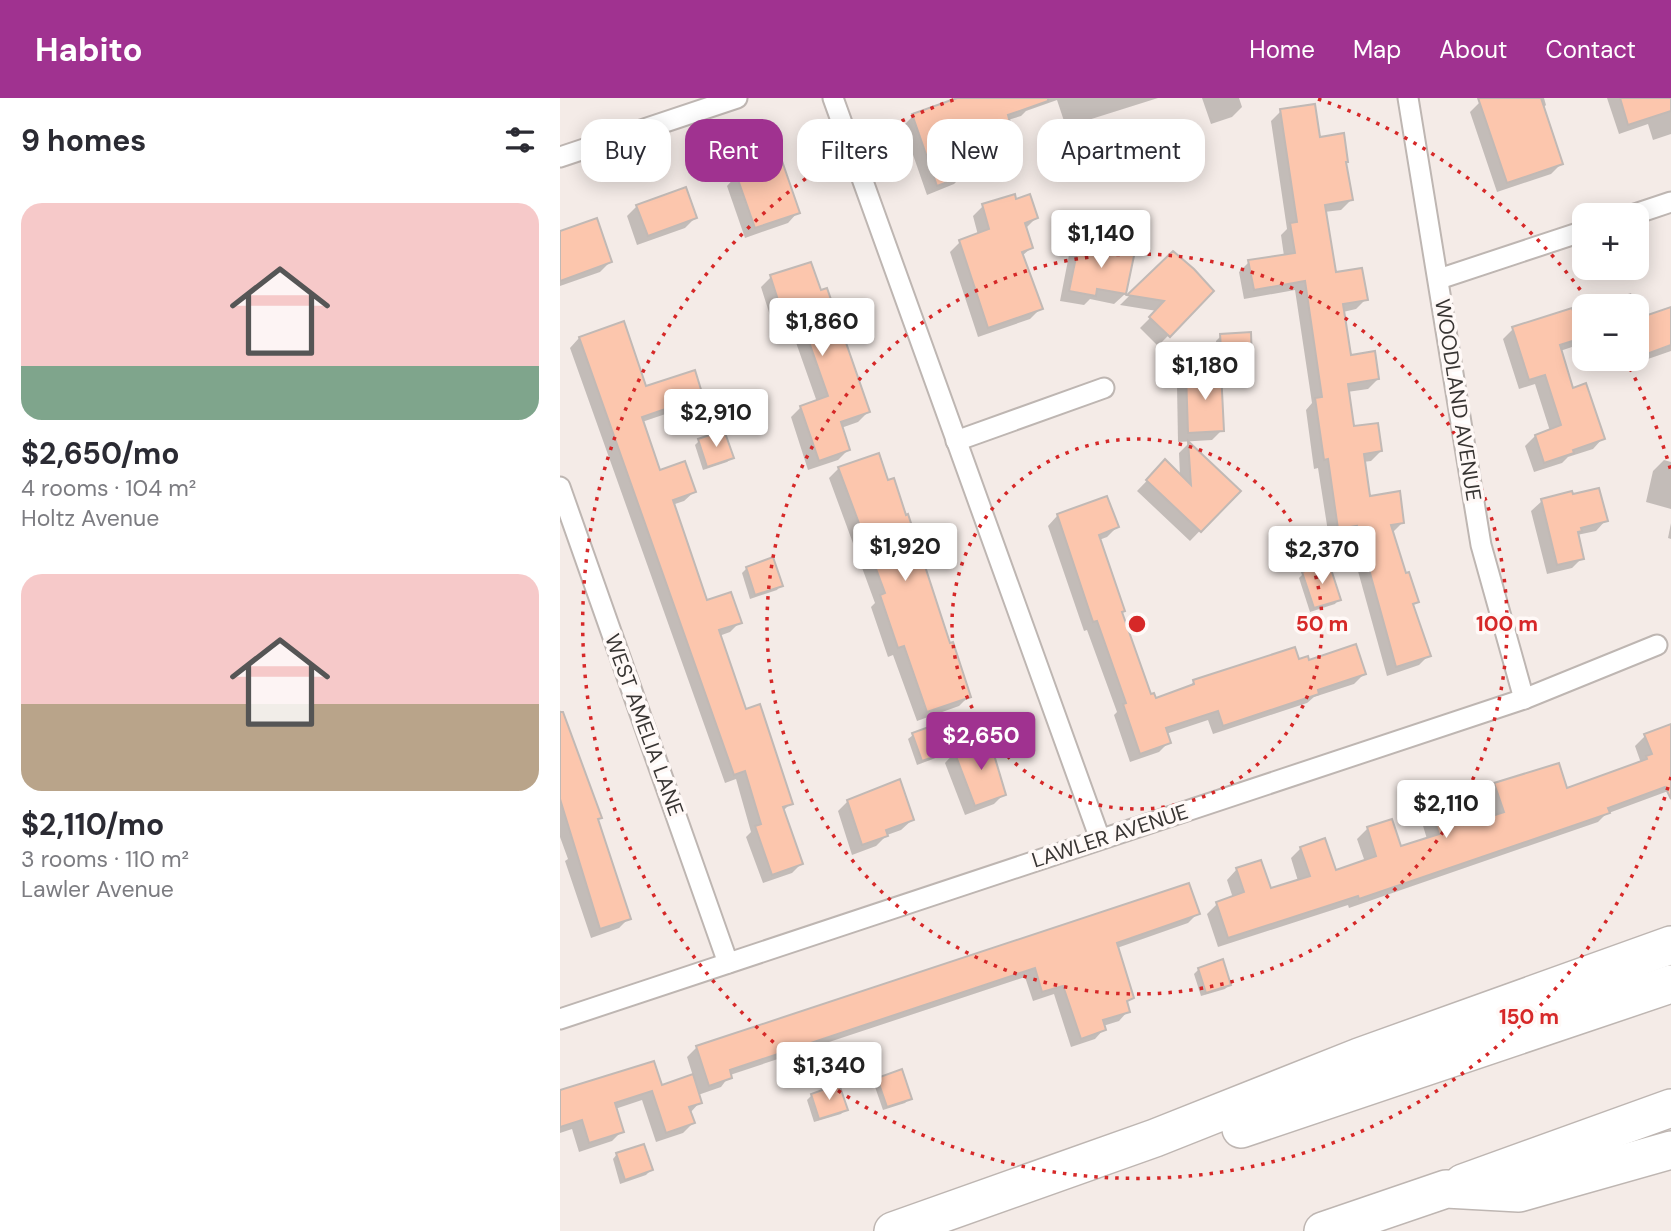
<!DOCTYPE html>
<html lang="en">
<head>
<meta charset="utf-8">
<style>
  body { margin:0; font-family:"DM Sans",sans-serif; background:#f2f2f3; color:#2b2b33; height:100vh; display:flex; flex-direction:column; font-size:26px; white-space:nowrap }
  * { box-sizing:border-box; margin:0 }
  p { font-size:23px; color:#7c7c81 }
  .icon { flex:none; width:38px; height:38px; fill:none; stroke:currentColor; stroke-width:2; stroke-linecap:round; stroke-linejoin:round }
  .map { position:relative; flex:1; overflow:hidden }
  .details { display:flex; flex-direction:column; background:#fff; width:560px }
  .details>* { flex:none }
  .hud { position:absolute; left:21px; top:21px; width:665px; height:63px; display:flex; gap:14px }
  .fabs { position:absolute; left:1012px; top:105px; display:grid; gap:14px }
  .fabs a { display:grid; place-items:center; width:77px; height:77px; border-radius:14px; background:#fff; box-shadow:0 4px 18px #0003; font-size:35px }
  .price { position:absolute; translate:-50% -60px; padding:0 16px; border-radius:7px; background:#fff; color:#222; font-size:23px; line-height:46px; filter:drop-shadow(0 2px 4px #0008) }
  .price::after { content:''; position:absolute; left:50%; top:42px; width:21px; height:16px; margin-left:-10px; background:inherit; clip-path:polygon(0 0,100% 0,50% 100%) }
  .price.current { background:#a03290; color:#fff }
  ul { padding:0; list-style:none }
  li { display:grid; align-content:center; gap:14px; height:371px; padding:0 21px }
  li span { display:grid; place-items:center; height:217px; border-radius:21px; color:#555 }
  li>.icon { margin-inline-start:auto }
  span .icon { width:126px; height:126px; fill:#fffc; stroke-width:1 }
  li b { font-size:30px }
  h2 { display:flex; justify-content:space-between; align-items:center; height:84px; padding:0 21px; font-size:30px }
  .pill { padding:0 24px; border-radius:21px; background:#fff; box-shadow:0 4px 18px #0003; font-size:24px; line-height:63px }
  .pill.current { background:#a03290; color:#fff }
  header { display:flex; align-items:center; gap:42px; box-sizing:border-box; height:98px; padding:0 35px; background:#a03290; color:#fff }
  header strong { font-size:33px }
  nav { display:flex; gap:38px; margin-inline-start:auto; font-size:24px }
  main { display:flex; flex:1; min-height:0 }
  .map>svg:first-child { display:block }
  .shadow { fill:#0003 }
  .building { fill:#fcc6ad; stroke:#c1b9b5; stroke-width:2 }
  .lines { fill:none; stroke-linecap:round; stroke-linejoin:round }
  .minor-casing { stroke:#beb6b2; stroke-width:23 }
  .motorway-casing { stroke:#beb6b2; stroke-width:40 }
  .minor { stroke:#fff; stroke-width:19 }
  .motorway { stroke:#fff; stroke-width:37 }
  .ring { fill:none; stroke:#d62828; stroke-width:3.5; stroke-dasharray:3.5 7 }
  .labels { text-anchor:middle; stroke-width:7; stroke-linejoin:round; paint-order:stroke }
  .street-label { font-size:21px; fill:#383533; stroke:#fff9f7 }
  .centre { fill:#d62828; stroke:#fff9f7; stroke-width:3.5 }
  .ring-label { font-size:21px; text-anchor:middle; font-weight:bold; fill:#d62828; stroke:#fff9f7; stroke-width:7; stroke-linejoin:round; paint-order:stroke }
</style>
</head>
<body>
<header>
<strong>Habito</strong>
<nav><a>Home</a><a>Map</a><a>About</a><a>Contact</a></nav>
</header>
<main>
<section class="details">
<h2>9 homes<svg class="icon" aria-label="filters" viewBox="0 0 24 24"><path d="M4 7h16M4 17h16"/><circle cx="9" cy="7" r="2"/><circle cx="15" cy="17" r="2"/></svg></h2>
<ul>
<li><span style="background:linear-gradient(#f6c9c9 75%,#7fa58c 0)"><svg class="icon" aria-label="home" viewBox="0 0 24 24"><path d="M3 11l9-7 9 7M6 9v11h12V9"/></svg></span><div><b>$2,650/mo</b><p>4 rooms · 104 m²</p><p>Holtz Avenue</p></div></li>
<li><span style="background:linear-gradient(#f6c9c9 60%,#b9a48a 0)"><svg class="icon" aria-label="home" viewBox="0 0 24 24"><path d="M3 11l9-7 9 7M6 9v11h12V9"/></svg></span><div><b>$2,110/mo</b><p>3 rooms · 110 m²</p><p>Lawler Avenue</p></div></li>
</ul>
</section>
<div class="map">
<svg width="1111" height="1133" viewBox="0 0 1111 1133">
  <rect width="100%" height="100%" fill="#f4ebe7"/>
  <g class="shadow">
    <path d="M406 0H598L506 29 497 2 466 13 461 18 448 22 449 27 439 37 396 52 404 76 394 86 367 97 343 28 353 18Z"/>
    <path d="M642 0H679L682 9 672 19 651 26Z"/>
    <path d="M930 0H984L986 7 983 10 1001 66 991 76 937 94 910 14 920 4Z"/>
    <path d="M1047 0H1111V36L1093 42 1088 26 1059 36Z"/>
    <path d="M721 13 759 41 784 66 791 102 781 112 764 114 774 177 806 201 796 211 783 214 789 259 818 281 808 291 787 294 793 330 821 353 811 363 803 364 809 400 843 424 832 435 845 477 857 503 852 508 869 557 859 567 827 578 788 437 769 440 758 370 754 371 746 312 752 305 735 192 684 201 679 174 689 164 724 158 721 137 727 131 711 23Z"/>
    <path d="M177 77 238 114 228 125 185 140 167 88Z"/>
    <path d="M455 103 476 120 465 131 471 150 462 158 481 210 470 221 418 239 390 154 400 144 418 137 413 118 423 108Z"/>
    <path d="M77 108 135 120 125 130 77 147 67 118Z"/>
    <path d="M0 135 50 164 40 174 0 188Z"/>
    <path d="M519 147 565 196 554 206 530 201 524 207 500 203 509 157Z"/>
    <path d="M613 155 652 193 598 248 580 230 597 213 560 207Z"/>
    <path d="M211 179 308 314 298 324 281 330 288 352 278 362 248 372 231 319 241 309 257 304 233 236 220 241 217 233H215L201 189Z"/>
    <path d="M1071 195 1076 208H1033Z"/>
    <path d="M1076 210 1080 221 1111 211V253L1062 270 1059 261H1076Z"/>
    <path d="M1024 211V245L1000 253 1012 292 1043 340 1033 351 1008 359 1002 365 974 374 965 348 975 338 990 333 975 286 959 291 943 241 953 231Z"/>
    <path d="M63 226 85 290 141 298 132 307 82 324 99 374 134 394 124 403 112 407 146 504 180 524 170 534 159 538 185 614 231 705 223 713 241 766 232 775 203 785 186 739 191 734 176 681 165 685 10 250 19 240Z"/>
    <path d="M661 238 690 265 686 269 658 271 656 243Z"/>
    <path d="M627 277 662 332 652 342 618 344 617 287Z"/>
    <path d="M139 343 172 360 167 364 143 372 135 347Z"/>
    <path d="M628 346 678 393 630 443 577 393 605 364 620 378 619 355Z"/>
    <path d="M1104 362 1111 364V413V411L1086 404 1093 373Z"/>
    <path d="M279 370 389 547 409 598 399 608 357 623 333 557 328 559 311 509 315 505 269 380Z"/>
    <path d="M546 400 557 429 547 439 539 442 560 515 590 598 595 602 627 590 634 584 738 563 804 576 794 586 754 599 747 605 653 636 648 622 606 636 609 644 599 654 570 664 554 617 557 614 527 532 524 533 488 428 497 418Z"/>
    <path d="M982 403 1046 422 1036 433 1017 437 1022 460 1012 470 987 476 971 413Z"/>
    <path d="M1111 425V441L1108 440Z"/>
    <path d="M186 471 221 487 217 492 190 501 182 475Z"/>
    <path d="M743 476 779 501 775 506 750 514 739 480Z"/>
    <path d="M0 612 40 720 37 722 69 820 59 830 31 840 5 763 8 761 0 739Z"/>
    <path d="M353 637 386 653 381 658 357 667 348 641Z"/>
    <path d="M1085 638 1111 692 1046 716 1038 724 789 810 788 807 658 849 647 816 657 806 673 800 667 782 677 771 710 793 738 783 731 760 741 750 775 774 805 764 797 741 808 730 840 750 867 741 860 718 870 708 903 729 933 719 925 696 935 686 1005 692 1081 665 1075 648Z"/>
    <path d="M395 654 444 696 434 706 405 717 385 665Z"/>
    <path d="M288 703 352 722 341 732 327 737 316 748 292 757 278 713Z"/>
    <path d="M638 815 628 825 557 850 572 900 566 905 568 913 559 923 543 928 544 931 535 941 511 949 494 896 473 903 465 879 170 977 161 989 138 997 140 1004 130 1015 133 1025 123 1035 96 1044 82 1002 55 1011 62 1033 52 1043 19 1054 12 1031 0 1035V996L101 989 133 978 127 959 137 949Z"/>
    <path d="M639 871 669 887 665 891 641 898 634 876Z"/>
    <path d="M318 981 350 1000 345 1005 323 1012 314 986Z"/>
    <path d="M252 997 286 1011 281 1016 254 1024 247 1002Z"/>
    <path d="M57 1056 91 1072 86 1077 60 1086 53 1061Z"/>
  </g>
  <g class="building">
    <path d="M397 0H488V3L448 17 451 28 396 47 406 77 377 88 352 16Z"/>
    <path d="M918 0H981L1003 66 947 85Z"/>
    <path d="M1060 0H1111V13L1068 27Z"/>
    <path d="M755 6 760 39 784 35 788 64H786L793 102 765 107 776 174 802 170 808 202 783 206 791 257 815 253 819 281 788 286 794 328 818 325 822 353 804 356 810 398 840 393 844 425 831 427 846 475 849 474 859 504 853 506 871 558 836 569 797 428 778 431 768 361 764 362 755 300 762 299 745 183 694 192 688 162 735 155 730 125 737 124 720 11Z"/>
    <path d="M221 60 240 115 195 130 176 76Z"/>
    <path d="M126 89 137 120 88 138 76 107Z"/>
    <path d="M455 96 456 101 470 96 478 120 465 125 473 150 462 154 483 211 428 230 399 142 429 131 422 106Z"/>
    <path d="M37 120 52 164 0 183V133Z"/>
    <path d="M519 145 575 153 566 196 537 191 536 198 509 193Z"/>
    <path d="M613 153 634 171 654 193 610 239 589 219 604 203 567 197Z"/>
    <path d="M251 164 261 192 267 190 310 314 281 324 290 352 259 363 240 308 268 298 243 227 230 231 227 223 225 224 210 177Z"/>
    <path d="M1111 209V247L1076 260V221Z"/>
    <path d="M1012 210 1022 240 1000 247 1013 290 1026 285 1045 341 1013 352 1014 355 984 365 975 337 1001 327 985 277 969 282 952 229Z"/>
    <path d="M64 223 86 288 135 272 143 298 82 319 100 372 125 363 136 394 113 402 147 502 171 494 182 525 159 532 186 611 200 606 233 706 223 709 243 766 212 777 195 728 201 726 185 673 174 677 19 239Z"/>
    <path d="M691 234 692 265 662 267 660 236Z"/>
    <path d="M661 273 664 333 628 335 626 275Z"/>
    <path d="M164 332 174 360 147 369 138 341Z"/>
    <path d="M628 343 681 393 641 434 586 382 605 361 631 387Z"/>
    <path d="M319 355 328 382 334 380 346 417 348 416 390 545 393 544 411 599 367 614 344 548 338 550 320 497 325 495 278 369Z"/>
    <path d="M1039 390 1048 423 1021 430 1022 433 1018 434 1024 461 997 467 981 401 1012 393 1013 396Z"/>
    <path d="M547 398 559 429 539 437 565 513 562 514 591 596 594 595 596 600 634 586 633 582 735 549 739 561 748 558 749 562 796 546 806 576 758 592 759 596 663 628 658 613 606 630 611 645 580 656 563 606 566 605 537 523 533 524 497 416Z"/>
    <path d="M213 459 223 488 195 497 186 469Z"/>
    <path d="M769 465 781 502 754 510 742 474Z"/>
    <path d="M0 614H3L42 720 38 721 71 821 40 831 0 701Z"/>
    <path d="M377 626 388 654 362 663 352 635Z"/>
    <path d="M1111 626V701L1105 689 1048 710 1050 715 799 801 798 798 668 840 656 804 684 794 676 770 701 762 711 790 750 778 740 749 765 740 776 772 816 758 807 729 832 721 841 748 879 736 869 707 894 698 904 727 944 714 934 685 999 665 1007 690 1087 661 1086 658 1092 656 1084 636Z"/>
    <path d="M429 640 446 697 415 708 394 653Z"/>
    <path d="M340 681 354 722 326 732 328 738 302 747 287 702Z"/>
    <path d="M629 785 640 816 557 845 574 900 567 903 570 914 543 922 546 932 521 941 503 888 482 894 475 870 170 972 172 980 149 988 136 948Z"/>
    <path d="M663 861 671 887 646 895 638 870Z"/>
    <path d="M94 963 102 987 133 976 142 1005 129 1009 135 1025 106 1035 92 993 55 1005 64 1034 29 1045 22 1022 0 1029V992Z"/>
    <path d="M342 971 352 1001 327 1009 317 980Z"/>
    <path d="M279 986 288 1012 259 1021 251 996Z"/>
    <path d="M84 1046 93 1072 65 1082 56 1055Z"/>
  </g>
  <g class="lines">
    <defs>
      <g id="minor">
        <path d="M273 0 540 741"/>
        <path d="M848 0 921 447 964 601"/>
        <path d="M0 59 177 0"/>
        <path d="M1072 117 1111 104"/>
        <path d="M879 181 1024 133"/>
        <path d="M396 343 544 290"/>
        <path d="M0 389 168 865"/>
        <path d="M0 921 964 601 1097 547"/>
      </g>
      <g id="motorway">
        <path d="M681 1031 1111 886"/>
        <path d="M903 1085 1111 1010"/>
        <path d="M333 1133 595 1040 799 959 1111 847"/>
        <path d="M763 1133 886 1091 959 1095 1111 1052"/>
      </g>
    </defs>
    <use href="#minor" class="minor-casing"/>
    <use href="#motorway" class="motorway-casing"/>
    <use href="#minor" class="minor"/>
    <use href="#motorway" class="motorway"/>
  </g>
  <g class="ring">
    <circle cx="577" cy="526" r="185"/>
    <circle cx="577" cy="526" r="370"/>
    <path d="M1111 679A555 555 0 1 1 396 1M758 1A555 555 0 0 1 1032 208M1065 261A555 555 0 0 1 1111 373"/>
  </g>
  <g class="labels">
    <g class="street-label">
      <text transform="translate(898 302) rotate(81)" y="7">WOODLAND AVENUE</text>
      <text transform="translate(84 627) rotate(70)" y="7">WEST AMELIA LANE</text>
      <text transform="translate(550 738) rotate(-18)" y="7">LAWLER AVENUE</text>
    </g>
  </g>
  <circle cx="577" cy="526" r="10" class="centre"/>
  <g class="ring-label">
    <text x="762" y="533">50 m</text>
    <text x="947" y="533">100 m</text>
    <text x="969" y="926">150 m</text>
  </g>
</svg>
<div class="fabs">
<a>+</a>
<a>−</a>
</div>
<b class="price" style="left:541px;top:172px">$1,140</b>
<b class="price" style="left:262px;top:260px">$1,860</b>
<b class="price" style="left:645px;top:304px">$1,180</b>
<b class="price" style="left:156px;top:351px">$2,910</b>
<b class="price" style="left:345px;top:485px">$1,920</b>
<b class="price" style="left:762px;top:488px">$2,370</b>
<b class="price current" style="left:421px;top:674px">$2,650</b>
<b class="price" style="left:886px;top:742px">$2,110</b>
<b class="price" style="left:269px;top:1004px">$1,340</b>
<div class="hud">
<a class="pill">Buy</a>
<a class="pill current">Rent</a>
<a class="pill">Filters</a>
<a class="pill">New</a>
<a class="pill">Apartment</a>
</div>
</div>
</main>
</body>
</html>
